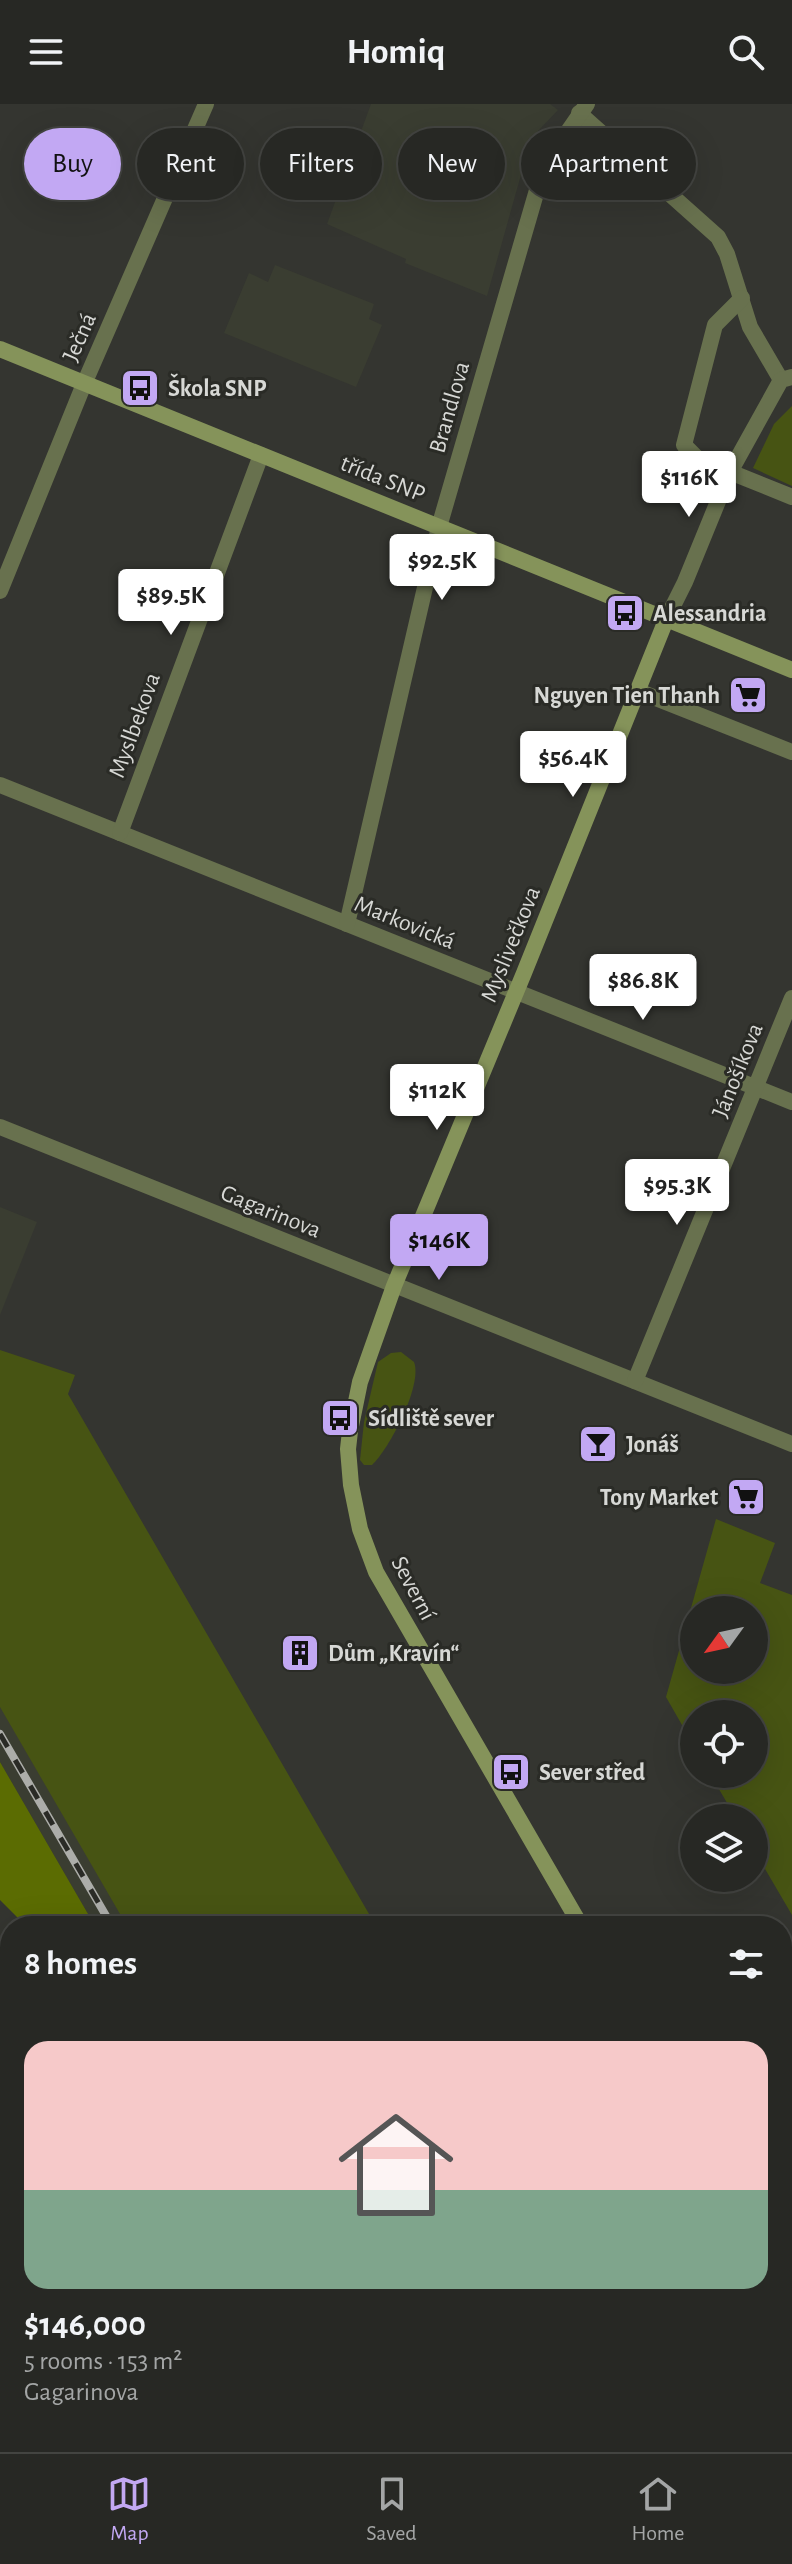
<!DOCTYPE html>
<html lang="en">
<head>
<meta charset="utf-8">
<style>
  body { margin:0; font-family:"Alegreya Sans",sans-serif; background:#333431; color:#f1f3f6; height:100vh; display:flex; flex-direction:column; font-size:30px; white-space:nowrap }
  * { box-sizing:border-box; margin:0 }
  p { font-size:26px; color:#a4a6a6 }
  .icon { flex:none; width:44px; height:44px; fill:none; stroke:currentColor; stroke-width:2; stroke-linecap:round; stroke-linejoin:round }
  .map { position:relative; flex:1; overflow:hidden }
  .side { position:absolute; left:0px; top:1812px; width:792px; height:536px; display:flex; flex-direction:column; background:#272824; border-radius:32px 32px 0 0; box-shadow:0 8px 32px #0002,0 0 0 2px #434441 }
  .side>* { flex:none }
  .banner { position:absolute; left:24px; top:24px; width:744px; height:72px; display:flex; gap:16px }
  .needle { width:52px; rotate:237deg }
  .controls { position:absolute; left:680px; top:1492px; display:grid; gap:16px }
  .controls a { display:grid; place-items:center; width:88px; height:88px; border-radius:50%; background:#272824; box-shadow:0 8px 32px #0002,0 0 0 2px #434441; font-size:40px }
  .price { position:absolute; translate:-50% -68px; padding:0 18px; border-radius:8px; background:#fff; color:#222; font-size:26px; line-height:52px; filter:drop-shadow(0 2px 4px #0008) }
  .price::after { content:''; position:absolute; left:50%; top:48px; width:24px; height:18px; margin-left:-12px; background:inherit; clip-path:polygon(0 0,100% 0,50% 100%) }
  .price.active { background:#c2a8f3; color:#111 }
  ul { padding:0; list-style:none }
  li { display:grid; align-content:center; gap:16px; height:424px; padding:0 24px }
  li+li { border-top:2px solid #434441 }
  li span { display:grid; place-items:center; height:248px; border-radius:24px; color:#555 }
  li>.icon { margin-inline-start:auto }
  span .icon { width:144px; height:144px; fill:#fffc; stroke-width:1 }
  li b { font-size:34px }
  h2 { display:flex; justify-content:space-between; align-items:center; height:96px; padding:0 24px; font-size:34px }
  .tag { padding:0 28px; border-radius:36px; background:#272824; box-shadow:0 8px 32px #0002,0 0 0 2px #434441; font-size:28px; line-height:72px }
  .tag.active { background:#c2a8f3; color:#111 }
  header { display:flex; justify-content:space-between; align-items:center; height:104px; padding:0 24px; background:#272824; font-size:36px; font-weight:700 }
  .dock { display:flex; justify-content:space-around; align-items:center; height:112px; border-top:2px solid #434441; background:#272824; font-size:22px; color:#a4a6a6 }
  .dock a { display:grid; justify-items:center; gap:4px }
  .dock .active { color:#c2a8f3 }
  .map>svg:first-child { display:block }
  .built { fill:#3a3d31 }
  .green { fill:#475413; fill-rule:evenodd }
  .forest { fill:#5b6c02 }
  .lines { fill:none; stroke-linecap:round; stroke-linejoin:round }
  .stream { stroke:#565b46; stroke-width:5 }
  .street { stroke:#68714e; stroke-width:16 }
  .secondary { stroke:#85935a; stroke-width:16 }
  .rail-casing { stroke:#acada9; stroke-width:8 }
  .rail { stroke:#2a2b26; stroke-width:5; stroke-dasharray:15; stroke-linecap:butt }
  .labels { text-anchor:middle; stroke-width:6; stroke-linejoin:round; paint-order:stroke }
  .street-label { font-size:24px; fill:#d7d8d5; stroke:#2a2b26 }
  .poi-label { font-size:24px; font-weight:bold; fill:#d7d8d5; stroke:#2a2b26; text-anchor:start }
</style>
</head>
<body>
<header><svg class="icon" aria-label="menu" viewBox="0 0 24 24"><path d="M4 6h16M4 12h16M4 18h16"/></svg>Homiq<svg class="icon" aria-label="search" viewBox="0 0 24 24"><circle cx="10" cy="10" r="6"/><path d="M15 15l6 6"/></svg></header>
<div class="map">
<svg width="792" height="2348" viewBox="0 0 792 2348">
  <rect width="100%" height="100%" fill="#343530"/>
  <g class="built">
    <path d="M371 0H550L558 6 538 27 524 60 487 192 405 159 406 155 327 120Z"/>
    <path d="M275 161 374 200 369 215 382 221 356 283 224 229 249 169 268 178Z"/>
    <path d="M0 1103 37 1118 0 1211Z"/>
    <path d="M0 1602 128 1822H95L0 1658Z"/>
    <path d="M0 2239 10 2244V2338H181L186 2348H0Z"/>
  </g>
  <g class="green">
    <path d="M792 302V382L753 364 774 320Z"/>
    <path d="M0 1246 75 1271 68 1290 376 1822H127L0 1603Z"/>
    <path d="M401 1248 414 1258C423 1281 389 1345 372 1361H364L360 1356 364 1318 378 1258 391 1249Z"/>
    <path d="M716 1415 775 1439 760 1479 792 1491V1811L754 1746V1714H736L710 1670H754V1610H694V1642L666 1593ZM694 1506H754V1566H694Z"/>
    <path d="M7 2137 10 2138V2244L0 2239V2172Z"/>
    <path d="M181 2338H286V2340L289 2338H369L375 2348H186Z"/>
  </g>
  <path class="forest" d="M0 1658 95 1822H26L0 1796Z"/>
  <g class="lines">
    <g class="stream">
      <path d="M0 2222 10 2226"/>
      <path d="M190 2338 198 2348"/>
    </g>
    <g class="street">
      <path d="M579 9 718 133 727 150 750 223 781 276"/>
      <path d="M742 194 715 221 684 341 702 359 730 368 792 393"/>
      <path d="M0 487 84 280 206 0"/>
      <path d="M666 516 685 478 730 368 781 276 792 273"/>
      <path d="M638 587 792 648"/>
      <path d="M0 681 792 998"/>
      <path d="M120 729 261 351"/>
      <path d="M347 820 439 423 544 62 587 0"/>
      <path d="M0 1023 792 1340"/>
      <path d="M635 1277 792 894"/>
      <path d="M782 2006 792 2000"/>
      <path d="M501 2338 507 2348"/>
      <path d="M558 2348 571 2346 576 2348"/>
    </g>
    <g class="secondary">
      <path d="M0 245 792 566"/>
      <path d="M581 1822 376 1468 360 1425 351 1381 348 1345 350 1327 360 1278 394 1182 524 869 666 516"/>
      <path d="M782 2167 792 2184"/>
    </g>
    <defs>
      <g id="rail">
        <path d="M0 1630 112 1822"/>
        <path d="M411 2338 417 2348"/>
      </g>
    </defs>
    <use href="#rail" class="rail-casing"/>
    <use href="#rail" class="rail"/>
  </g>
  <defs>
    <symbol id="bus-square" viewBox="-11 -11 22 22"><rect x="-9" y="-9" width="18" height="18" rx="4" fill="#c2a8f3" stroke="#2a2b26"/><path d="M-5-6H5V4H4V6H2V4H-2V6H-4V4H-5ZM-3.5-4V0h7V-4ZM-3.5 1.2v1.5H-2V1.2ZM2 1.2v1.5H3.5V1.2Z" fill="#111"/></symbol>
    <symbol id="supermarket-square" viewBox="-11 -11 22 22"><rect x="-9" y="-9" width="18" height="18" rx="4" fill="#c2a8f3" stroke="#2a2b26"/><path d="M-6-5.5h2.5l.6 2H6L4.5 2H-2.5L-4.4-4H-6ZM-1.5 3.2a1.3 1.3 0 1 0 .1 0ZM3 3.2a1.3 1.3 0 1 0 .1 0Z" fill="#111"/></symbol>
    <symbol id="bar-square" viewBox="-11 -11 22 22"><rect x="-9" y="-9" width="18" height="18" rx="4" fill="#c2a8f3" stroke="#2a2b26"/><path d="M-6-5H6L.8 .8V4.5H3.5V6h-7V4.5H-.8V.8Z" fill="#111"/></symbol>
    <symbol id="building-square" viewBox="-11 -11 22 22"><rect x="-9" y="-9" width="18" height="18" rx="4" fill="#c2a8f3" stroke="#2a2b26"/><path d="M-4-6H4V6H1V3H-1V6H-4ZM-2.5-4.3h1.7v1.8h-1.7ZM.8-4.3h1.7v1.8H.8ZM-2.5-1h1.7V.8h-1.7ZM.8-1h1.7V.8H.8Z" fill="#111"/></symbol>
  </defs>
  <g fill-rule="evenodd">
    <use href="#bus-square" x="118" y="262" width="44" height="44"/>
    <use href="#bus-square" x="603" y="487" width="44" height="44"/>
    <use href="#supermarket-square" x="726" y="569" width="44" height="44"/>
    <use href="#bus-square" x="318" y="1292" width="44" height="44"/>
    <use href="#bar-square" x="576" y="1318" width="44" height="44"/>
    <use href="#supermarket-square" x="724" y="1371" width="44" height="44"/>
    <use href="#building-square" x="278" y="1527" width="44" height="44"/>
    <use href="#bus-square" x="489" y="1646" width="44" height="44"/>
  </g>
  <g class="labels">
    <g class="street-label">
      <text transform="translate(79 233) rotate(-66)" y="8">Ječná</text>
      <text transform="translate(449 303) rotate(-74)" y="8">Brandlova</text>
      <text transform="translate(383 374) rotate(22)" y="8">třída SNP</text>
      <text transform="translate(134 621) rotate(-70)" y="8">Myslbekova</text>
      <text transform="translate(405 818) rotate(22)" y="8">Markovická</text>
      <text transform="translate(510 840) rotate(-68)" y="8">Myslivečkova</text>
      <text transform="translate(737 966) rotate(-68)" y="8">Jánošíkova</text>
      <text transform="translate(271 1107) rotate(22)" y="8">Gagarinova</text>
      <text transform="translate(414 1484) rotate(62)" y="8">Severní</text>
    </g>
    <g class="poi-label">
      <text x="168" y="292">Škola SNP</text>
      <text x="653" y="517">Alessandria</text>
      <text x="720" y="599" text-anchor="end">Nguyen Tien Thanh</text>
      <text x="368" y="1322">Sídliště sever</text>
      <text x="626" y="1348">Jonáš</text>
      <text x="718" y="1401" text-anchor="end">Tony Market</text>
      <text x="328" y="1557">Dům „Kravín“</text>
      <text x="539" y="1676">Sever střed</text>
    </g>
  </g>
</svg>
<div class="controls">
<a><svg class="needle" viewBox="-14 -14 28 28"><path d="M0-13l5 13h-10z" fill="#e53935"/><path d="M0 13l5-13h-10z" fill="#a4a6a6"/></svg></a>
<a><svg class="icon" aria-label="locate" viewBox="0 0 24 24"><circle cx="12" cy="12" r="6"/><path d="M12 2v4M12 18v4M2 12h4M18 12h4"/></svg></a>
<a><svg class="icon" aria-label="layers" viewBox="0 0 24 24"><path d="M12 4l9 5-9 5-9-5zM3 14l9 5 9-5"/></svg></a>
</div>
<b class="price" style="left:689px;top:415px">$116K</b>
<b class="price" style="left:442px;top:498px">$92.5K</b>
<b class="price" style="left:171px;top:533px">$89.5K</b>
<b class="price" style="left:573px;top:695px">$56.4K</b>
<b class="price" style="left:643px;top:918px">$86.8K</b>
<b class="price" style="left:437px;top:1028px">$112K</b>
<b class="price" style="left:677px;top:1123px">$95.3K</b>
<b class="price active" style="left:439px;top:1178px">$146K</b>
<div class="banner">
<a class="tag active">Buy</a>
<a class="tag">Rent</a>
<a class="tag">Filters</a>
<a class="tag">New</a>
<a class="tag">Apartment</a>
</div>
<section class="side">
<h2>8 homes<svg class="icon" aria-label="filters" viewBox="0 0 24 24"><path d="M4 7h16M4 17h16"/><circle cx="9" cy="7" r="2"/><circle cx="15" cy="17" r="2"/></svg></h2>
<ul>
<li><span style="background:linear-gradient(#f6c9c9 60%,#7fa58c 0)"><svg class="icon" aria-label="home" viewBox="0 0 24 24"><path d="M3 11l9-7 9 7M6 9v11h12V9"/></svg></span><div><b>$146,000</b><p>5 rooms · 153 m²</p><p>Gagarinova</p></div></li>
</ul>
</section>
</div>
<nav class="dock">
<a class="active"><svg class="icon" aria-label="map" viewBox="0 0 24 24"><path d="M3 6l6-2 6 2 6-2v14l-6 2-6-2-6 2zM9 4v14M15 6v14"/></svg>Map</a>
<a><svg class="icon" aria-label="saved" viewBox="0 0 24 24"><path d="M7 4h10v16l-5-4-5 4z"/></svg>Saved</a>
<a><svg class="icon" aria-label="home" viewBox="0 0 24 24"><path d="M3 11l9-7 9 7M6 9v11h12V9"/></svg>Home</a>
</nav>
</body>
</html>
